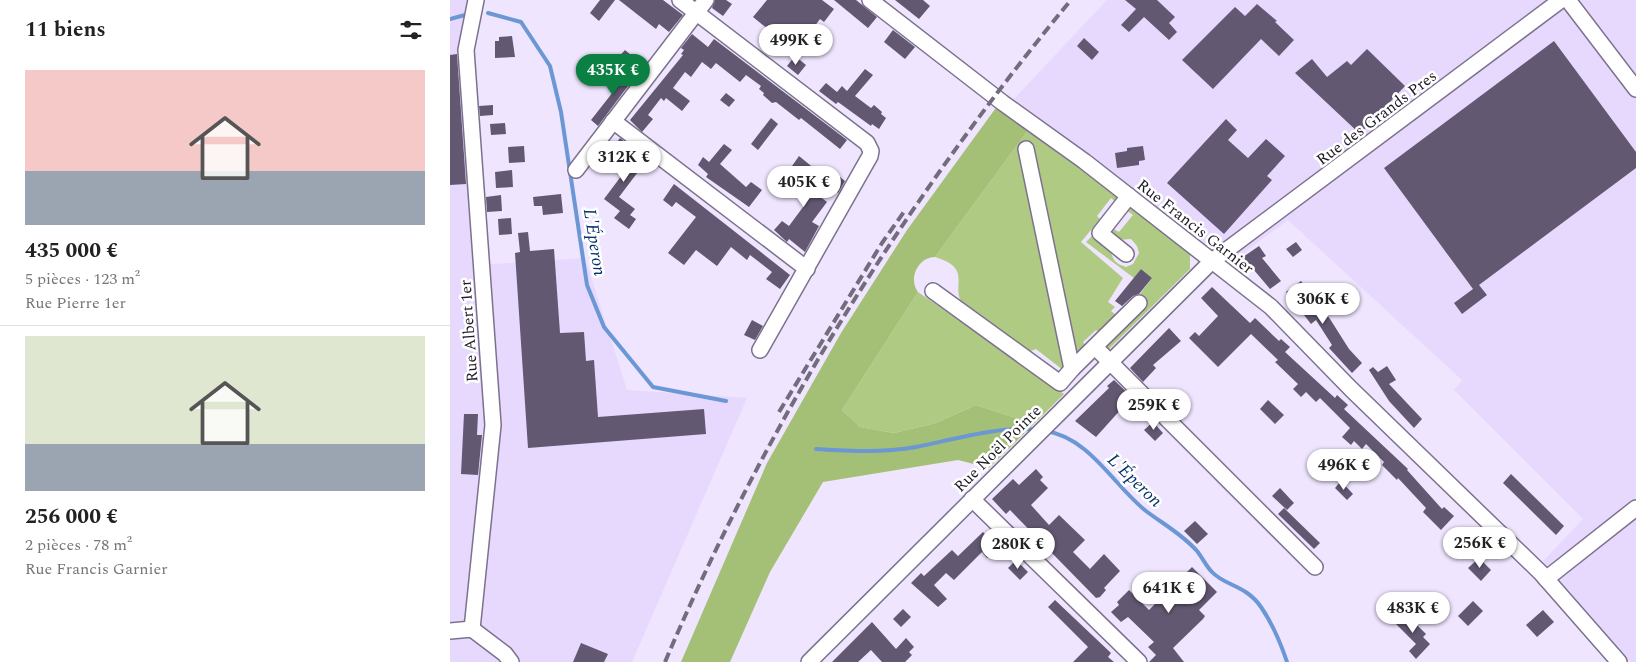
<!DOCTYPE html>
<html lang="fr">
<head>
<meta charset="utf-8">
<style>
  body { margin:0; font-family:Spectral,serif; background:#f6f6f6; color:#222; height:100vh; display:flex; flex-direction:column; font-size:19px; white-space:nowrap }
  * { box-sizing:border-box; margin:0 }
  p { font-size:16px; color:#767676 }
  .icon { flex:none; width:28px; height:28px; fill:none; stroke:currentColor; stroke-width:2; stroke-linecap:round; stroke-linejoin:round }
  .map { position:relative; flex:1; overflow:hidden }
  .side { display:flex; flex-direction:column; background:#fff; width:450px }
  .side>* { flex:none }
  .price { position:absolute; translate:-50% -42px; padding:0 11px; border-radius:18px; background:#fff; color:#222; font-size:16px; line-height:32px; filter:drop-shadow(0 1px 2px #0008) }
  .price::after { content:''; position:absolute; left:50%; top:30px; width:15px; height:11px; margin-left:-8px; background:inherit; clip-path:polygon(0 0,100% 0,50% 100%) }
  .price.active { background:#0b8043; color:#fff }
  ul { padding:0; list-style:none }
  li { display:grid; align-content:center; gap:10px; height:265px; padding:0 25px }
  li+li { border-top:1px solid #e0e0e0 }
  li span { display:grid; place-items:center; height:155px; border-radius:0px; color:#555 }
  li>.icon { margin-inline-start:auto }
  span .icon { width:90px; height:90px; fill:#fffc; stroke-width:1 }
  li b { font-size:21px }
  h2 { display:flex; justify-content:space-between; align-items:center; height:60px; padding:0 25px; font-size:21px }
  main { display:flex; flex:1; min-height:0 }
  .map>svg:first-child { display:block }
  .built { fill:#e7d8fe }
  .green { fill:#afca82 }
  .forest { fill:#a4c076 }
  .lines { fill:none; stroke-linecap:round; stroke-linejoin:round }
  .stream { stroke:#6b97d4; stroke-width:4 }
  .building { fill:#635872 }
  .minor-casing { stroke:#7d728e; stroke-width:18 }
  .minor { stroke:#fff; stroke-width:15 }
  .rail { stroke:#726c7c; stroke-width:4; stroke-dasharray:10 5; stroke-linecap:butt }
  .labels { text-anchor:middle; stroke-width:5; stroke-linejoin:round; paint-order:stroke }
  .street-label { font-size:16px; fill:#1e1a25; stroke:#fff }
  .water-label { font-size:18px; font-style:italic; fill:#043168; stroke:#fff }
</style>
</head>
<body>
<main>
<section class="side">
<h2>11 biens<svg class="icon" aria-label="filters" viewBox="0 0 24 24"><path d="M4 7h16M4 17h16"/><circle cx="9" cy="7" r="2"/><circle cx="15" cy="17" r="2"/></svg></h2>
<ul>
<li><span style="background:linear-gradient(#f6c9c9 65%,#9aa5b1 0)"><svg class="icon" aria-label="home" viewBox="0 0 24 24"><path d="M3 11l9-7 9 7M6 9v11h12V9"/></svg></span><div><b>435 000 €</b><p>5 pièces · 123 m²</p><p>Rue Pierre 1er</p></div></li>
<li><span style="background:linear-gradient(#dfe7d0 70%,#9aa5b1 0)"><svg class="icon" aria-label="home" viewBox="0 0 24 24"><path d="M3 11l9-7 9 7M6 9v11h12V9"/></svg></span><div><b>256 000 €</b><p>2 pièces · 78 m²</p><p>Rue Francis Garnier</p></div></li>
</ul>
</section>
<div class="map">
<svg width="1186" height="662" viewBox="0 0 1186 662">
  <rect width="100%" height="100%" fill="#efe5fe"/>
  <g class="built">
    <path d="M0 0H20L29 265 135 258 177 390 297 398 182 662H0Z"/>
    <path d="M657 0H1186V662H1181L1093 561 1133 519 1004 390 1012 380 838 220 781 262 563 100Z"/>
  </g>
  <g class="green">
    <path d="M579 129 669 197 666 202 661 198 647 216 650 219 631 242 673 278 658 302 665 307 661 311 670 318 652 336 646 330 633 342 638 349 628 362 579 141 568 145 615 364 613 370 586 349 578 352C561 340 527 321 515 307 497 288 526 269 485 257Z"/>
    <path d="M680 206 740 252V269L659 349 655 346 698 302 690 294 702 278 691 269 684 278 636 242 645 233 660 246C662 258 663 263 676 267L683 264 689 253 687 246 681 239 667 240 656 232 660 227 669 232 683 215 676 210Z"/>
    <path d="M468 292 614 394 584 424 526 405 486 423 444 433 410 427 392 410Z"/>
  </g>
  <path class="forest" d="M548 105 579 129 485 257C468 257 458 279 468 292L392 410 410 427 444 433 486 423 526 405 584 424 539 468 508 460 373 482 320 572 280 662H231L317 463 391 333 457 230Z"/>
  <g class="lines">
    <g class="stream">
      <path d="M38 13 71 22 100 66 111 112 137 285 154 327 203 387 276 401"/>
      <path d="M0 19 15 15"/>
      <path d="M596 431C640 438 664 486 696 511 713 524 732 534 747 551 752 557 756 566 762 572 775 586 796 585 811 607 822 623 831 644 837 662"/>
      <path d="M366 449C399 451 433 453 466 447 501 440 553 425 587 430"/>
    </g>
  </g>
  <g class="building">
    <path d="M150 0H165L149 21 140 13Z"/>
    <path d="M169 0H213L233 15 219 32 209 24 206 29Z"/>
    <path d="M265 0H276L282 4 273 16 262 8Z"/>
    <path d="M317 0H372L384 9 374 22 370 19 358 35 363 39 350 55 303 17Z"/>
    <path d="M384 0H406L427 17 418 28Z"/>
    <path d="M445 0H473L480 6 469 19Z"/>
    <path d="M675 0H707L725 17 719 23 727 32 719 40 694 17 679 32 671 25 686 9Z"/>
    <path d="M807 4 827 21 825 22 844 40 829 56 811 39 763 89 732 60 785 7 795 16Z"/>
    <path d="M443 30 465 47 455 59 434 42Z"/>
    <path d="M242 34 258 47 264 39 397 140 390 149 351 118 349 120 326 102 322 103 313 95 314 93 309 89 311 86 296 75 290 82 266 63 261 69 252 62 241 77 235 72 223 88 240 101 232 111 216 98 214 101 211 98 198 115 203 119 192 132 180 120 233 55 231 54 234 50 231 48Z"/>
    <path d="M62 36 65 57 45 58V41H49V37Z"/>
    <path d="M634 38 649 52 642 60 627 46Z"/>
    <path d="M1104 41 1186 152V168L1029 285 1037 295 1012 314 1004 303 1023 289 934 168Z"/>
    <path d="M917 49 955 86 910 134 845 73 862 59 877 77 897 61 901 65Z"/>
    <path d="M175 50 188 61 179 74 164 62Z"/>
    <path d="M7 54 16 184 0 185V55Z"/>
    <path d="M345 56 356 65 348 75 337 66Z"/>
    <path d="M415 69 423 75 405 96 421 108 424 105 432 112 431 114 436 118 429 129 422 124 421 126 388 102 386 104 369 91 376 83 387 92 392 86 397 91Z"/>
    <path d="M174 70 184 78 148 126 141 120 163 92 159 89Z"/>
    <path d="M276 93 285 100 279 107 270 100Z"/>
    <path d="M43 105V115L30 116 29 106Z"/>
    <path d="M321 118 328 124 308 150 301 144Z"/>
    <path d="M776 119 787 130 778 140 798 158 816 139 835 156 817 176 822 180 774 234 717 183Z"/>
    <path d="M55 123 56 134 41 135 40 124Z"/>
    <path d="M170 138 182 148 179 152 194 164 169 197 185 209 180 215 186 219 179 229 164 218 170 211 154 199 178 167 159 153Z"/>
    <path d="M274 144 282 150 270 164 296 187 301 182 312 190 299 207 256 177 258 174 248 165 253 157 259 162Z"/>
    <path d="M74 146 75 162 59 163 58 147Z"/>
    <path d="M693 146 695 160 689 161V165L667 168 665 153 677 151V148Z"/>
    <path d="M149 156 156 162 150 170 143 164Z"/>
    <path d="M349 156 371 174 360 189 377 202 362 222 369 226 355 252 339 239 337 242 324 230 332 221 339 226 356 203 341 191 354 175 342 166Z"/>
    <path d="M62 170 63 187 46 188 45 172Z"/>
    <path d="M390 177 395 181 388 193 384 189Z"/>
    <path d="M224 184 340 275 330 289 316 279 322 272 300 255 297 260 281 247 267 266 246 250 234 265 218 253 246 217 226 202 222 207 213 200Z"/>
    <path d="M111 194 113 213 93 215 92 206H84L83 197Z"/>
    <path d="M51 195 52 211 37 212 36 197Z"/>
    <path d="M61 218 62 234 49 235 48 219Z"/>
    <path d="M78 232 80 251 104 249 110 333 134 332 136 361 144 360 148 417 254 409 256 434 78 448 65 253 70 252 68 233Z"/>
    <path d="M846 242 852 250 843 257 836 249Z"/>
    <path d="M809 246 816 256 812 258 831 281 820 289 793 257Z"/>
    <path d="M691 269 702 278 689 294 683 296 672 306 665 301Z"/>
    <path d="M851 281 880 319 899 349 912 363 902 373 879 348 882 345 866 320 861 324 836 292Z"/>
    <path d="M762 287 800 323 805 318 829 341 831 339 840 347 835 352 885 398 887 395 898 405 894 409 958 469 957 470 992 509 994 507 1004 516 991 530 973 512 976 508 948 478 947 480 932 465 934 462 916 444 912 449 904 441 901 445 892 437 900 428 870 398 866 402 856 392 851 397 843 389 848 384 825 362 828 360 801 334 768 367 739 338 745 332 749 336 768 316 751 298Z"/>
    <path d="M302 320 313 326 305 340 294 335Z"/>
    <path d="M719 328 731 341 703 365 706 368 693 382 680 368Z"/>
    <path d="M937 366 946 380 939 384 972 419 964 428 939 401 919 370 923 367 928 372Z"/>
    <path d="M664 380 682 397 646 437 625 421 659 388 657 386Z"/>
    <path d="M818 400 834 415 825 424 810 409Z"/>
    <path d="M14 414H28L27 435H32L28 475 11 474Z"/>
    <path d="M703 422 713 433 705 441 694 430Z"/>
    <path d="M586 469 593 477 590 480 598 488 581 505 599 525 609 515 635 540 623 552 640 569 654 554 670 571 654 588 656 590 650 597 646 598 560 510 556 514 542 499 563 479 569 485Z"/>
    <path d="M1061 474 1114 526 1106 535 1053 483Z"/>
    <path d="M891 481 903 494 897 500 885 488Z"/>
    <path d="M830 488 844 503 837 510 822 496Z"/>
    <path d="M834 508 870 543 864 549 828 514Z"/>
    <path d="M745 521 758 534 747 544 734 531Z"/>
    <path d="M533 532 536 535 540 532 551 544 537 558 532 552 504 580 496 573 484 585 497 599 488 607 461 583 471 573 474 576 502 550 508 556Z"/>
    <path d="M1029 558 1041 570 1031 581 1018 568Z"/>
    <path d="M566 560 578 572 570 580 558 568Z"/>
    <path d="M742 567 767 592 749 610 755 616 753 619 723 648 734 662H699L706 655 698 647 704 642 678 617 671 622 661 612 669 605 667 602 679 590 699 610Z"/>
    <path d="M605 600 661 653 658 657 664 662H623L638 647 598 607Z"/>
    <path d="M1023 601 1033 611 1018 626 1008 616Z"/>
    <path d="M453 609 461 617 451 627 443 619Z"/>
    <path d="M1093 610 1104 622 1087 637 1076 625Z"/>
    <path d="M954 612 976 634 973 637 980 644 966 659 959 651 966 644 944 622Z"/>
    <path d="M422 622 446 649 456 638 464 647 459 652 462 655 455 662H432L421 650 408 662H382Z"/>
    <path d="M131 643 158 654 154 662H123Z"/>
  </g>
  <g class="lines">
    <defs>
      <g id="minor">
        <path d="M230 0 417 143 421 151 420 156 310 350"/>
        <path d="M420 0 553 103 634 161 821 307 901 389 1091 573 1169 662"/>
        <path d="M1118 0 1186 89"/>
        <path d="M163 121 357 269"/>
        <path d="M126 170 256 0"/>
        <path d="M676 254 650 233 679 196"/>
        <path d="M483 291 610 383 622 369 576 149"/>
        <path d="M645 347 865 567"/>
        <path d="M622 369 689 303"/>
        <path d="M522 499 689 662"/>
        <path d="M1096 579 1186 508"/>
        <path d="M22 629 43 425 16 50 26 0"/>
        <path d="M0 631 22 629 55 654 61 662"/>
        <path d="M359 662 762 261 1111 0"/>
      </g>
    </defs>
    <use href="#minor" class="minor-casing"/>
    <use href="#minor" class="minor"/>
    <g class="rail">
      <path d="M329 412 432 243 456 209"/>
      <path d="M215 662C316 424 456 199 621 0"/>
    </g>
  </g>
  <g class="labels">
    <g class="street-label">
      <text transform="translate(926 117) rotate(-37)" y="6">Rue des Grands Pres</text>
      <text transform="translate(746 226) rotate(38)" y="6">Rue Francis Garnier</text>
      <text transform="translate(18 331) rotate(-94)" y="6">Rue Albert 1er</text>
      <text transform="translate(547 448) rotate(-45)" y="6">Rue Noël Pointe</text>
    </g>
    <g class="water-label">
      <text transform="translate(145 242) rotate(81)" y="6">L'Éperon</text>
      <text transform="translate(685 480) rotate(44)" y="6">L'Éperon</text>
    </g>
  </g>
</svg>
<b class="price" style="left:346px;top:66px">499K €</b>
<b class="price active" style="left:163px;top:96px">435K €</b>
<b class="price" style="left:174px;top:183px">312K €</b>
<b class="price" style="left:354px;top:208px">405K €</b>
<b class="price" style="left:873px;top:325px">306K €</b>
<b class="price" style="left:704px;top:431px">259K €</b>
<b class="price" style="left:894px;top:491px">496K €</b>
<b class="price" style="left:1030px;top:569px">256K €</b>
<b class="price" style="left:568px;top:570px">280K €</b>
<b class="price" style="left:719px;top:614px">641K €</b>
<b class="price" style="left:963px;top:634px">483K €</b>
</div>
</main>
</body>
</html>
